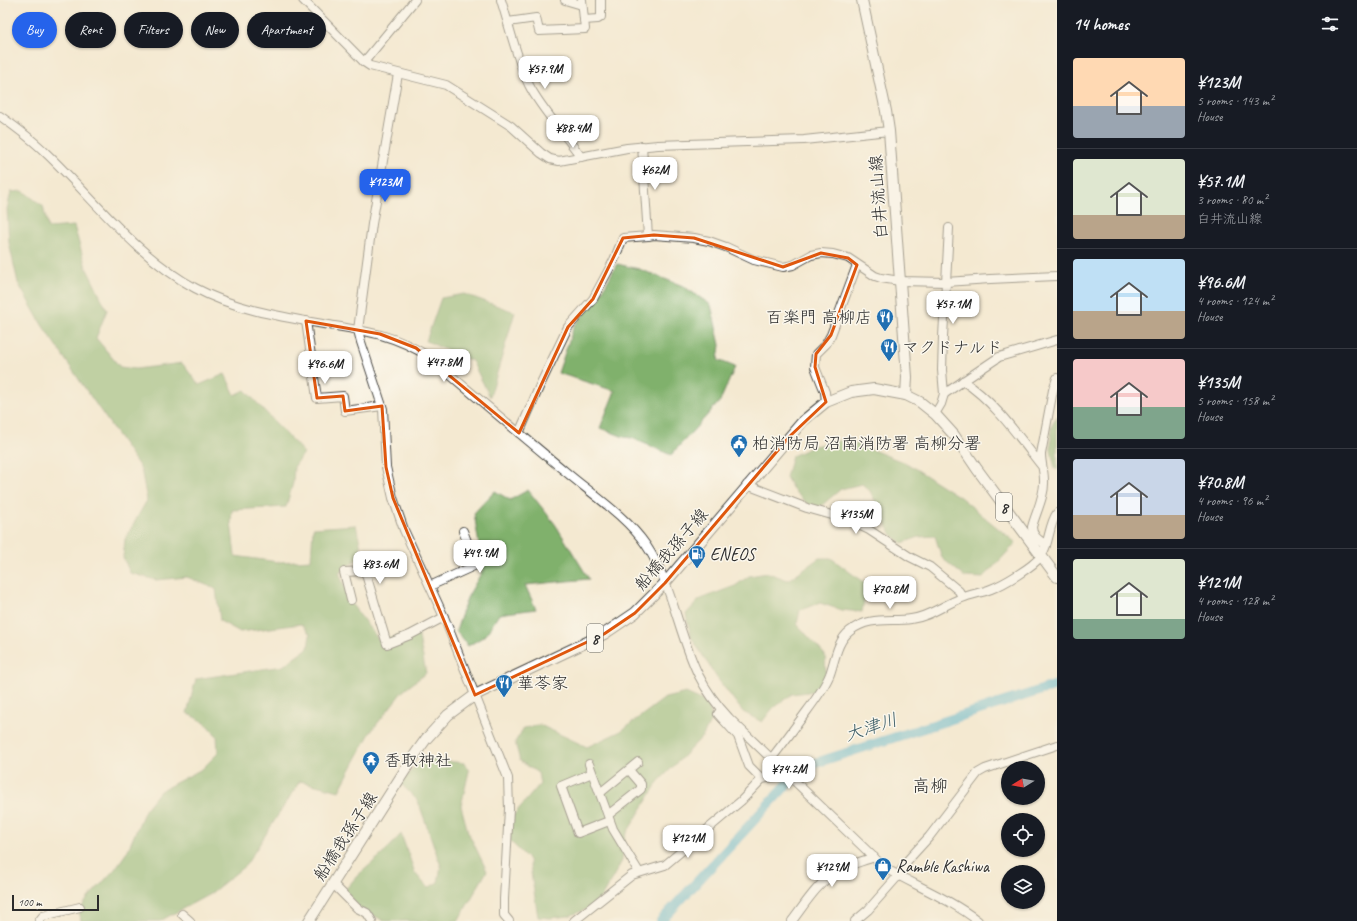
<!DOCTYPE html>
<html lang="en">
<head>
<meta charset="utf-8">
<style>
  body { margin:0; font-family:Caveat,"Klee One",sans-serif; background:#242831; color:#f1f3f6; height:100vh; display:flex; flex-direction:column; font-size:15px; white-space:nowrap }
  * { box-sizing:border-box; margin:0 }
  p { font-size:13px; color:#9ea1a6 }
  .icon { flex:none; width:22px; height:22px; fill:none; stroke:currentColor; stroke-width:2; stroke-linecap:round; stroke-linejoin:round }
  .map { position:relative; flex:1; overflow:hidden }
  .side { display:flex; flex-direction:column; background:#171b24; width:300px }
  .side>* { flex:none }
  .guide { position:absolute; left:12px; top:12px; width:380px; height:36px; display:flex; gap:8px }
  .needle { width:26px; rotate:259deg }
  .controls { position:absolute; left:1001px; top:761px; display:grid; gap:8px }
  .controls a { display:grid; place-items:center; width:44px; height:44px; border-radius:50%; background:#171b24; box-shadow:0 1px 3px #0004; font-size:20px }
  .scale { position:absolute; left:12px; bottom:10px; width:87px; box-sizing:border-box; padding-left:4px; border:2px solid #2b2b2b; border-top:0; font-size:11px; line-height:14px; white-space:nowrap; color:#2b2b2b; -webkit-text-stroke:3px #fbf7ec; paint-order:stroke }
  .price { position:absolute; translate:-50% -34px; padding:0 9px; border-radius:8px; background:#fff; color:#222; font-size:13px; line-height:26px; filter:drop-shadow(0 1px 2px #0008) }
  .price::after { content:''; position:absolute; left:50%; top:24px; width:12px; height:9px; margin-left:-6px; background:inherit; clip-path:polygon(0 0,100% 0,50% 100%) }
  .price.active { background:#2563eb; color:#fff }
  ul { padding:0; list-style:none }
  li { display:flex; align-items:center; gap:12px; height:100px; padding:0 16px }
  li+li { border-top:1px solid #363941 }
  li span { display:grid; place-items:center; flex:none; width:112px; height:80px; border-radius:4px; color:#555 }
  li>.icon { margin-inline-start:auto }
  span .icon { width:48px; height:48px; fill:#fffc; stroke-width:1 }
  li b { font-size:17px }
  h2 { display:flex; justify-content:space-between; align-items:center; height:48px; padding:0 16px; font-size:17px }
  .pill { padding:0 14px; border-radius:18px; background:#171b24; box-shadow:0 1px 3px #0004; font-size:14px; line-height:36px }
  .pill.active { background:#2563eb; color:#fff }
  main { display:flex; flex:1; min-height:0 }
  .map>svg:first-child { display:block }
  .forest { fill:#80b16c; stroke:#566e4c }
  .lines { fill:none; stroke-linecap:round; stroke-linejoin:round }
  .river { stroke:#4fb1ce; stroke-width:10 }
  .minor-casing { stroke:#494844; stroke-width:10 }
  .major-casing { stroke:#494844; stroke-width:12 }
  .minor { stroke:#fff; stroke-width:8 }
  .major { stroke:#fff; stroke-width:10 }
  .marked { fill:none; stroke:#df570e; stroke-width:3; stroke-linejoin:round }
  .labels { text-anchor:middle; stroke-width:3; stroke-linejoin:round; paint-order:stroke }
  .shield { fill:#fbf7ec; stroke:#696865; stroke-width:1 }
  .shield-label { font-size:16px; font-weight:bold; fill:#2b2b2b }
  .street-label { font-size:17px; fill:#2b2b2b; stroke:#fbf7ec }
  .poi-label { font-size:17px; fill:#2b2b2b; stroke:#fbf7ec; text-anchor:start }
  .water-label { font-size:18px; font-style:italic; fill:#385a64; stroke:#fbf7ec }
  .neighbourhood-label { font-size:18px; fill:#2b2b2b; stroke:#fbf7ec }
</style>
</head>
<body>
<main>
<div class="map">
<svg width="1057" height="921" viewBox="0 0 1057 921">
  <rect width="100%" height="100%" fill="#fbf7ec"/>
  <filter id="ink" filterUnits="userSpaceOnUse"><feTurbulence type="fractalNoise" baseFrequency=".025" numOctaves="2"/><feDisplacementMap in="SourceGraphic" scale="8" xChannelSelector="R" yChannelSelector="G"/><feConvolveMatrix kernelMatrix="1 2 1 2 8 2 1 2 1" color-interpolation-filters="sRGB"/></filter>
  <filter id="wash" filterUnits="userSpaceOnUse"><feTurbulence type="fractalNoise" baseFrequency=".012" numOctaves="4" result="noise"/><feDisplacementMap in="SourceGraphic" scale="16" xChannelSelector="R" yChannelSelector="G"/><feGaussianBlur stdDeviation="0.9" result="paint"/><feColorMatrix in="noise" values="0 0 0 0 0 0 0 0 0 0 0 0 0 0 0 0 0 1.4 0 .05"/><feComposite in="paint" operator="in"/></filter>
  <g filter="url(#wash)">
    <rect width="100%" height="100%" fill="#f4e9d1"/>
    <g class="forest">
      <path d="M23 191 43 206 48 228 74 226 86 267 107 310 96 338 120 367 136 369 182 363 199 385 225 374 235 395 245 390 304 453 294 467 293 483 286 507 232 510 231 522 235 556 278 562 311 560 313 528 356 525C363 557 366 554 339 572L350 602 379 640 418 632 426 673 402 692 370 733 339 791 300 781 246 865 210 894 160 921H81L79 911 88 898 115 869 127 852 145 810 160 791 202 769 218 753 217 736 205 723 187 713 196 679 283 666 308 648 310 634 301 624 240 632 220 621 216 589 187 577 156 580 130 573 123 557 125 539 147 500 141 469 114 430 86 390 42 325 18 283 9 243 7 209 11 192Z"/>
      <path d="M617 264 639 269 683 286 711 305 720 345 718 360 735 367 720 401 671 455 632 438 624 437 600 428 615 391 558 373 574 326 598 299Z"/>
      <path d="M464 294 515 312 490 397 472 361 426 341 441 298Z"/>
      <path d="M1057 416V470L1055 469 1051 450V427Z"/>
      <path d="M843 440 865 447 908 464 960 497 1016 543 983 578 965 577 942 558 935 536 919 537 902 543 892 535 870 491 862 484 841 489 815 511 794 491 786 477 792 456 814 446Z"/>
      <path d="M528 490 555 524 589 579 525 585 536 609 499 614 486 635 468 646 456 631 467 598 483 570 474 513 495 491 510 500Z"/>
      <path d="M819 558H831L867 585 862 612 841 610 820 603 800 610 797 624 825 655 826 674 816 691 792 694 773 708 762 722 743 712 717 678 691 637 686 614 700 599 735 586 749 576 768 573 788 580Z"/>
      <path d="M686 693 708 703 712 718 703 736 658 782 625 836 622 861 601 898 587 909 569 916 550 918 538 917 529 860 510 841 511 818 540 784 538 773 520 761 515 742 524 728 540 725 587 747 621 731 665 698Z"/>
      <path d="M421 758 464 763 469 771 461 806 468 832 487 871 458 921H384L358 907 344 891 357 876 385 852 401 834 415 873 428 888 438 882 441 866 418 801 401 784Z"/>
    </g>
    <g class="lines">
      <path class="river" d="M661 921 803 767 1057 685"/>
    </g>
  </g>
  <g filter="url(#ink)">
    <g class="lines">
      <defs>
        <g id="minor">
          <path d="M303 0 364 62 370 66 446 85 511 126 541 153 550 159 559 161 627 148 658 145 804 140 889 131"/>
          <path d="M501 0C510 28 516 57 529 85 541 109 565 134 581 157"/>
          <path d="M565 0 582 5"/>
          <path d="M584 20 598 19 601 17V0"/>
          <path d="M508 22 536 18 539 31 585 29 582 0"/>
          <path d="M364 62 415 0"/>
          <path d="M398 74 372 224 358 330 361 342 383 409 386 467 393 498 404 530 444 617 508 778 509 809 504 899V915L509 921"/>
          <path d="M0 116C17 128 33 140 47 154 95 200 136 256 195 288 236 310 283 317 329 325 367 331 396 335 429 357 474 395 520 434 566 472 592 494 627 517 646 545 673 585 678 634 699 676 707 692 717 705 729 718L885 868C916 886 950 899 978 921"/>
          <path d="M642 146 648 236"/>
          <path d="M306 321 317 398 343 396 345 411 382 406"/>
          <path d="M963 381C994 401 1019 437 1041 465"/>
          <path d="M944 394 999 357 1057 340"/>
          <path d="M826 402 825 392 815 367 816 354 826 344 831 335 857 265"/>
          <path d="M935 414 941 404 944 394 942 370 943 337 949 228"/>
          <path d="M519 433 541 383 568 327 593 299 614 260 623 238 648 236 654 235 694 238 709 241 726 247 754 260 783 267 793 265 811 255 821 253 833 254 848 258 875 276 881 278 900 281 946 282 990 279 1057 276"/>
          <path d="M747 485 807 508 846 519 869 530 910 557 930 567 959 591 962 597"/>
          <path d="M1046 545C1039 540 1032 536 1032 527 1036 512 1045 496 1044 480 1044 471 1041 463 1041 454L1053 390 1057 378"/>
          <path d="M430 586 476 565 463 531"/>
          <path d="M351 600 344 572 365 571 387 644 410 635 444 617"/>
          <path d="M721 710 718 714 738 736 749 766 762 779"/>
          <path d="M771 759C782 745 793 730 804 715 813 703 824 689 830 674 835 660 837 641 850 631 869 616 890 622 911 619 929 617 945 604 962 598 971 594 981 593 991 589 1004 584 1033 567 1041 556 1050 543 1048 526 1057 513"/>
          <path d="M589 764 613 829 639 872"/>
          <path d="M592 773 561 786 578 833 609 821"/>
          <path d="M600 793 638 762"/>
          <path d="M608 815 641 789V784L629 770"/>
          <path d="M333 884 357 908 367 913 372 921"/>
          <path d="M182 914 190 921"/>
          <path d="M39 921 43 916 80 907"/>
          <path d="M574 921 632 875 665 865 741 801 762 779 777 776 786 773"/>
          <path d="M792 921C805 904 817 884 836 872 847 865 861 862 874 857"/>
          <path d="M855 921 868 910 898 876 907 861 929 837 978 773 985 769 1057 745"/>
        </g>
        <g id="major">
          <path d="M862 0 886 111 889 131 907 377 906 395"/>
          <path d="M309 921 416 753 426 739 448 715 475 695 604 634 635 613 665 583 803 421 826 402 851 392 874 389 906 395 920 402 935 414 954 435 977 469 1057 577"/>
        </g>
      </defs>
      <use href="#minor" class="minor-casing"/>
      <use href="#major" class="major-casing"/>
      <use href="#minor" class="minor"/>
      <use href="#major" class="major"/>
    </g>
  </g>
  <path d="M0 0H1057V921H0ZM654 235 694 238 783 267 821 253 848 258 857 265 831 335 816 354 815 367 826 402 790 436 665 583 635 613 604 634 475 695 393 498 386 467 382 406 345 411 343 396 317 398 306 321 380 334 416 348 519 433 568 327 593 299 623 238Z" fill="#f4e9d1" fill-opacity=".55" fill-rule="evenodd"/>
  <path class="marked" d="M654 235 694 238 783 267 821 253 848 258 857 265 831 335 816 354 815 367 826 402 790 436 665 583 635 613 604 634 475 695 393 498 386 467 382 406 345 411 343 396 317 398 306 321 380 334 416 348 519 433 568 327 593 299 623 238Z"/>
  <defs>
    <symbol id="restaurant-pin" viewBox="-11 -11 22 30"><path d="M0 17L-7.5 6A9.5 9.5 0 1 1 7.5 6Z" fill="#1f6fb2" stroke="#fbf7ec"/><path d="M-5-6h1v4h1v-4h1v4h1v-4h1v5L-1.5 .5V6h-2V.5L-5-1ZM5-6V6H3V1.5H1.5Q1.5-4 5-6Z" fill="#fff"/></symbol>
    <symbol id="civic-pin" viewBox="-11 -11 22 30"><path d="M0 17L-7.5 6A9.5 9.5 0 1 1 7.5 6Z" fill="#1f6fb2" stroke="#fbf7ec"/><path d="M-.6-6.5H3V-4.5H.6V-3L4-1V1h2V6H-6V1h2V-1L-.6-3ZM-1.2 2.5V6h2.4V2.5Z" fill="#fff"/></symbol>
    <symbol id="fuel-pin" viewBox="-11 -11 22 30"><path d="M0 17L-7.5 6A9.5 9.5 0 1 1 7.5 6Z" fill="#1f6fb2" stroke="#fbf7ec"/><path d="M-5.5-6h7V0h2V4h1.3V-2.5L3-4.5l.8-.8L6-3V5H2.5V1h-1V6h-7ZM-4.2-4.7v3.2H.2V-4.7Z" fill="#fff"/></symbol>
    <symbol id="temple-pin" viewBox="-11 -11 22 30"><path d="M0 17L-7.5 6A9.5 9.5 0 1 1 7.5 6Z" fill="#1f6fb2" stroke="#fbf7ec"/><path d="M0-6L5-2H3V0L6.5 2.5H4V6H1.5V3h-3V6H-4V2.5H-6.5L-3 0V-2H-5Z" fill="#fff"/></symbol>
    <symbol id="shop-pin" viewBox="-11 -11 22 30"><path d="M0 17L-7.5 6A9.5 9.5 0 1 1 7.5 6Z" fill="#1f6fb2" stroke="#fbf7ec"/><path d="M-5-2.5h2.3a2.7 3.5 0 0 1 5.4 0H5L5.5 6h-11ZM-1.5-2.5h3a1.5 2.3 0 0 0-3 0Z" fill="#fff"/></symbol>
  </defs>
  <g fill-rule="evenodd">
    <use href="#restaurant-pin" x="875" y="307" width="20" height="27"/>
    <use href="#restaurant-pin" x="879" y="337" width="20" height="27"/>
    <use href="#civic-pin" x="729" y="433" width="20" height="27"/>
    <use href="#fuel-pin" x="687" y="544" width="20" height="27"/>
    <use href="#restaurant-pin" x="494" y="673" width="20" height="27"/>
    <use href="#temple-pin" x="361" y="750" width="20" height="27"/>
    <use href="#shop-pin" x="873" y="856" width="20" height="27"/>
  </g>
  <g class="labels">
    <g class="shield">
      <rect x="996" y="493" width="16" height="28" rx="3"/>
      <rect x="587" y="624" width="16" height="28" rx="3"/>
    </g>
    <g class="shield-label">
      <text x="1004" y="513">8</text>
      <text x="595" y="644">8</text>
    </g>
    <g class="street-label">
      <text transform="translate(878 197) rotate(-94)" y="6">白井流山線</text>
      <text transform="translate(671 549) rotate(-49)" y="6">船橋我孫子線</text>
      <text transform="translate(345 836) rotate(-57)" y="6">船橋我孫子線</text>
    </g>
    <g class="poi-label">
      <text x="872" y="323" text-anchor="end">百楽門 高柳店</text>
      <text x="902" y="353">マクドナルド</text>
      <text x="752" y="449">柏消防局 沼南消防署 高柳分署</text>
      <text x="710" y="560">ENEOS</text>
      <text x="517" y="689">華苓家</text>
      <text x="384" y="766">香取神社</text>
      <text x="896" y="872">Ramble Kashiwa</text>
    </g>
    <g class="water-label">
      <text transform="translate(871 727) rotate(-18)" y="6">大津川</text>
    </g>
    <g class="neighbourhood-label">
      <text x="930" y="792">高柳</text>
    </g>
  </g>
</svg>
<div class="controls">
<a><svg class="needle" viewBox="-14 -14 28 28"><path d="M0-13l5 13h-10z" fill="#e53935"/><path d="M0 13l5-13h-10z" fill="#9ea1a6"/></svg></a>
<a><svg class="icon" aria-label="locate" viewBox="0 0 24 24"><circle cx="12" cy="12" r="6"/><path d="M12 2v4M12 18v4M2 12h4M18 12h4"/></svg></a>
<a><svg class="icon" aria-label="layers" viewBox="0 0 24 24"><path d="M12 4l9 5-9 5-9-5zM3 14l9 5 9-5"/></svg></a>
</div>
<div class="scale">100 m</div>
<b class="price" style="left:545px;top:90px">¥57.9M</b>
<b class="price" style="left:573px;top:149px">¥88.4M</b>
<b class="price" style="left:655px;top:191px">¥62M</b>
<b class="price active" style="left:385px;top:203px">¥123M</b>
<b class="price" style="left:953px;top:325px">¥57.1M</b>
<b class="price" style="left:444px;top:383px">¥47.8M</b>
<b class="price" style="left:325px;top:385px">¥96.6M</b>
<b class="price" style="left:856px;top:535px">¥135M</b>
<b class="price" style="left:480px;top:574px">¥49.9M</b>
<b class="price" style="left:380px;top:585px">¥83.6M</b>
<b class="price" style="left:890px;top:610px">¥70.8M</b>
<b class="price" style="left:789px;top:790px">¥74.2M</b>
<b class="price" style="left:688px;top:859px">¥121M</b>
<b class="price" style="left:832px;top:888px">¥129M</b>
<div class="guide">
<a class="pill active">Buy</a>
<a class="pill">Rent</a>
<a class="pill">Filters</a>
<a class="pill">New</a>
<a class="pill">Apartment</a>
</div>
</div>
<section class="side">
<h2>14 homes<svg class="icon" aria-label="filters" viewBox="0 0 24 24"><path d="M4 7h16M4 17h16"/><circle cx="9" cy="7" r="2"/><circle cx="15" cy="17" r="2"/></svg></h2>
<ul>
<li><span style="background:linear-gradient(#ffd9b3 60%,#9aa5b1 0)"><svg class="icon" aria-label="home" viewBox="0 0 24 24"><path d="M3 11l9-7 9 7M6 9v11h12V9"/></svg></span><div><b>¥123M</b><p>5 rooms · 143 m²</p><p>House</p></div></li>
<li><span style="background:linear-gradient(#dfe7d0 70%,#b9a48a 0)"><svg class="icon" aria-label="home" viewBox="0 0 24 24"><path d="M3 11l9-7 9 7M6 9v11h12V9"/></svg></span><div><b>¥57.1M</b><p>3 rooms · 80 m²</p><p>白井流山線</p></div></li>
<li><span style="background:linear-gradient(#bfe0f5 65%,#b9a48a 0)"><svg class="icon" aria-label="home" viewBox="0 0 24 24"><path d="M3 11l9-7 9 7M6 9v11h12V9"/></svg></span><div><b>¥96.6M</b><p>4 rooms · 124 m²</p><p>House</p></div></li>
<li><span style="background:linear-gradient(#f6c9c9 60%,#7fa58c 0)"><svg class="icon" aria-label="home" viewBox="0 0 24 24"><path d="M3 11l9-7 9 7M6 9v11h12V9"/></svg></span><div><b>¥135M</b><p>5 rooms · 158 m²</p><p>House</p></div></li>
<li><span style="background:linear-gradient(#c9d6e8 70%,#b9a48a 0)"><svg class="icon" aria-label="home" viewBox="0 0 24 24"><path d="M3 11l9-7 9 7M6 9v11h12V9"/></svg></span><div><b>¥70.8M</b><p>4 rooms · 96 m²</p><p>House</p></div></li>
<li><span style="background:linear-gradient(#dfe7d0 75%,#7fa58c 0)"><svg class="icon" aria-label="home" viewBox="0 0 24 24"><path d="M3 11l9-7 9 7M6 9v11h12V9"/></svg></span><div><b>¥121M</b><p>4 rooms · 128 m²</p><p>House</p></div></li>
</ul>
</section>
</main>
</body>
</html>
